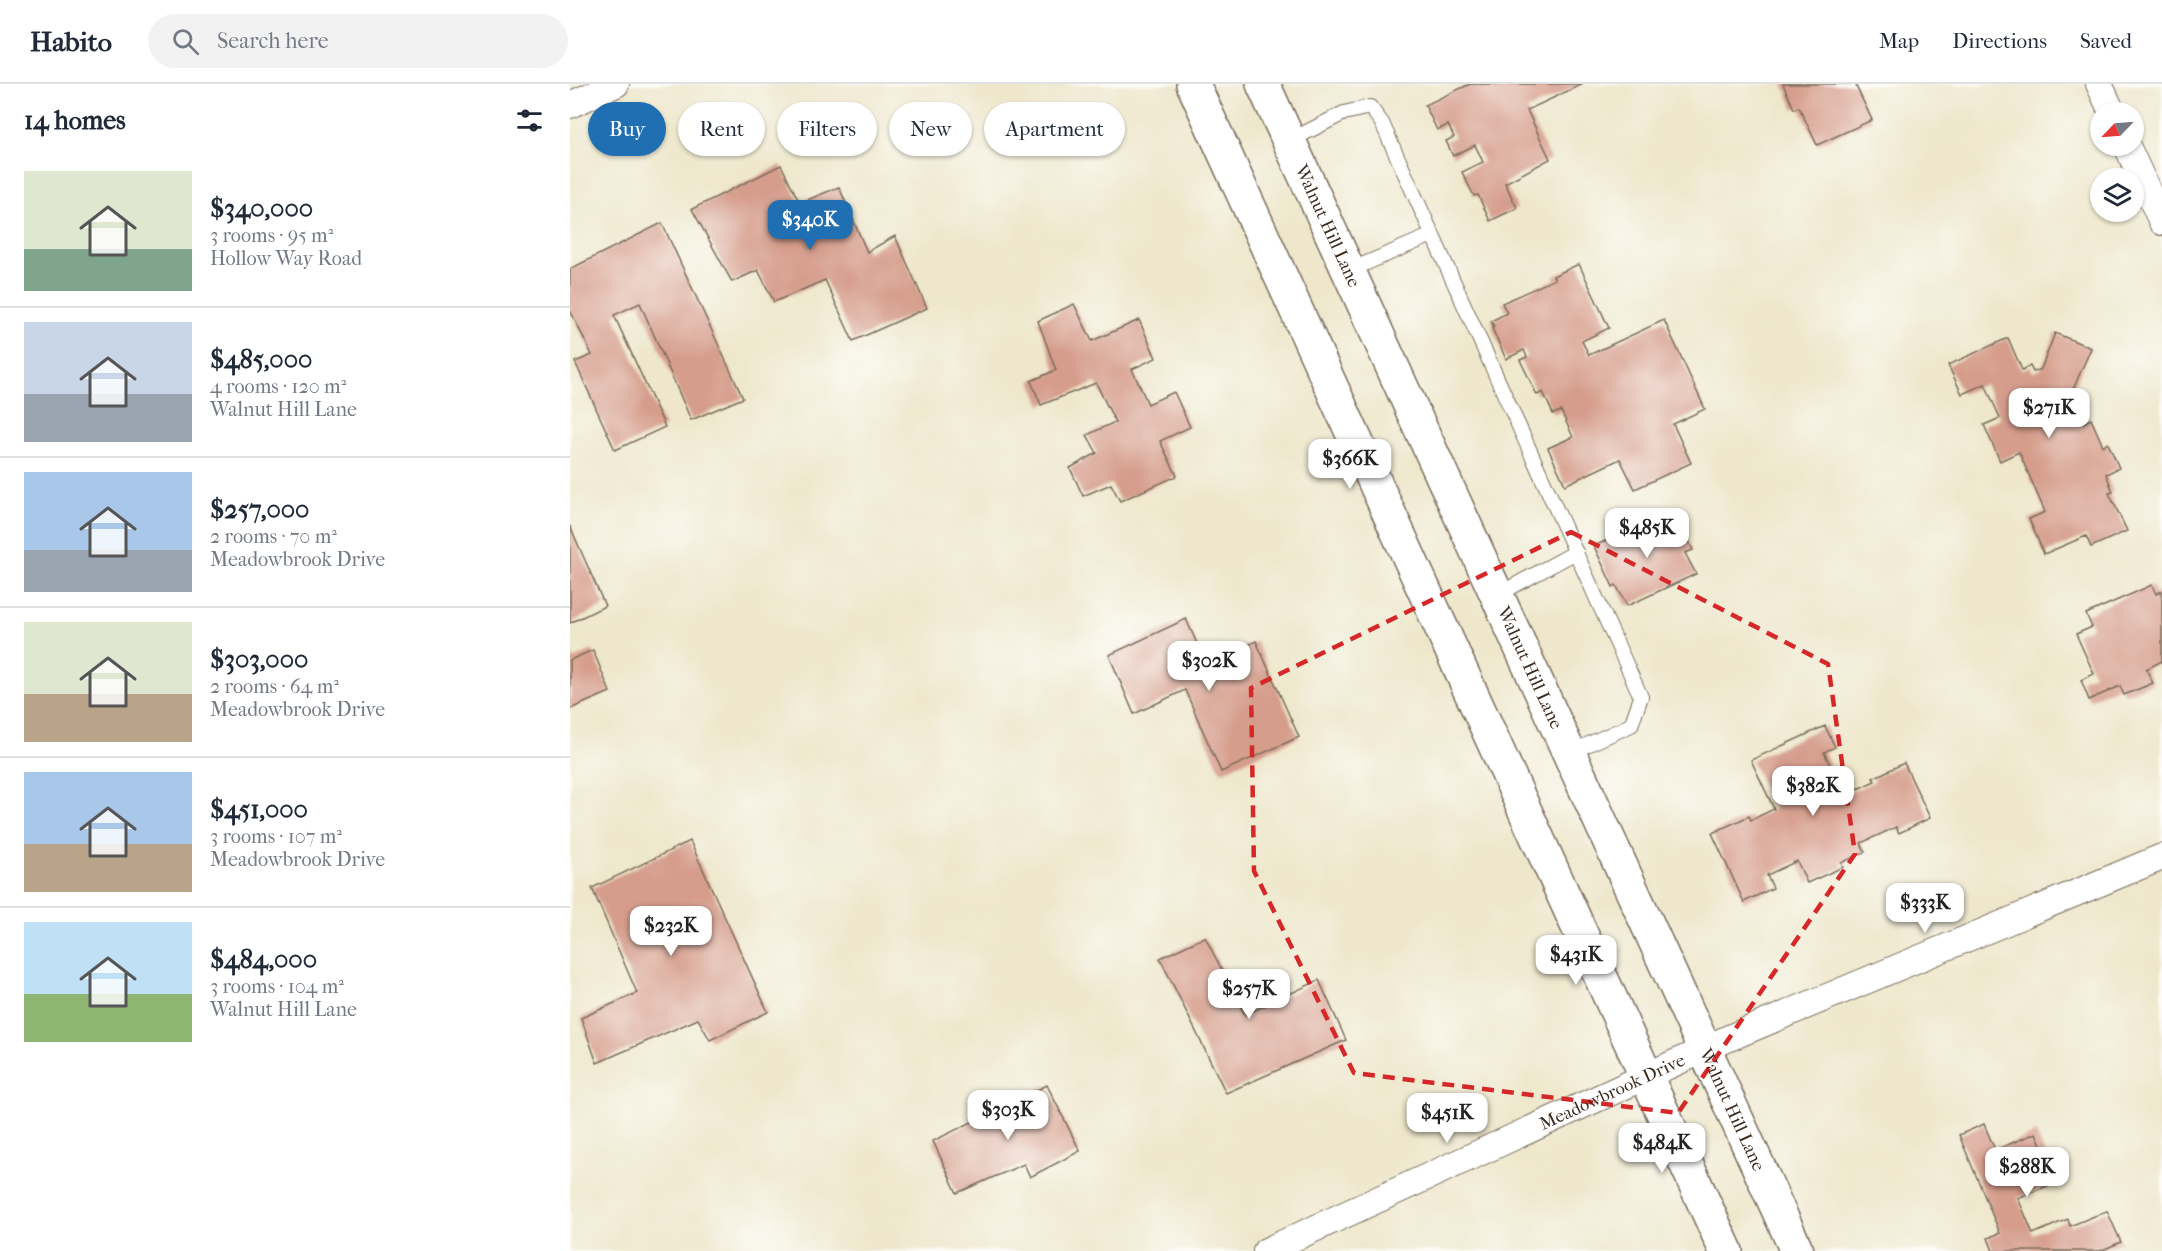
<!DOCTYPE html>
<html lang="en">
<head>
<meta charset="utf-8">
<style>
  body { margin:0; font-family:"IM FELL French Canon",serif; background:#f2f2f3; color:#1f2937; height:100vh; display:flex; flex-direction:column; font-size:22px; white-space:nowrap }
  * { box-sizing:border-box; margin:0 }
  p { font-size:20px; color:#747a83 }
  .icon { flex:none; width:33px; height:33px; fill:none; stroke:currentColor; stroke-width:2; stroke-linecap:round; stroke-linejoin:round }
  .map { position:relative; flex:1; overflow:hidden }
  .side { display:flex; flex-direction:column; background:#fff; width:570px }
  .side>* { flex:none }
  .guide { position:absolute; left:18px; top:18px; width:570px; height:54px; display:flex; gap:12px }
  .needle { width:39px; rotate:245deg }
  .controls { position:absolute; left:1520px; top:18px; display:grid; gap:12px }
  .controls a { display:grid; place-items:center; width:54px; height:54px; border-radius:50%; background:#fff; box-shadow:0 2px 4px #0004; font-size:30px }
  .price { position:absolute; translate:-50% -51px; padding:0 14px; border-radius:12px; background:#fff; color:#222; font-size:20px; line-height:39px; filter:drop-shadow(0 2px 3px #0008) }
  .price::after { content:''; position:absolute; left:50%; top:36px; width:18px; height:14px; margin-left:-9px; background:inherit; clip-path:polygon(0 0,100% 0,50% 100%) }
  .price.active { background:#1f6fb2; color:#fff }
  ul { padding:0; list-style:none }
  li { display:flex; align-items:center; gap:18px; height:150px; padding:0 24px }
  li+li { border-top:2px solid #e0e1e3 }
  li span { display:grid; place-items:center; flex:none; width:168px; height:120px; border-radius:0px; color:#555 }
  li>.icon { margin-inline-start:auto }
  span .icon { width:72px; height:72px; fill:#fffc; stroke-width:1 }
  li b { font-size:26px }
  h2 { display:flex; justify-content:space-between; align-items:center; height:72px; padding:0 24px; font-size:26px }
  .chip { padding:0 21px; border-radius:27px; background:#fff; box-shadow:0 2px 4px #0004; font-size:21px; line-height:54px }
  .chip.active { background:#1f6fb2; color:#fff }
  header { display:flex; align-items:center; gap:36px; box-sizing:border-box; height:84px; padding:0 30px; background:#fff; border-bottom:2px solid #e0e1e3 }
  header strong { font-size:28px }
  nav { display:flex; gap:33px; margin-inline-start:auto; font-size:21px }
  .search { width:420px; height:54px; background:#f2f2f3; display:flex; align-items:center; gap:15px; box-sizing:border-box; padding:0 21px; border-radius:33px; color:#747a83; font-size:22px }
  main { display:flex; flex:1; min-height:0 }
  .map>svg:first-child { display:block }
  .building { fill:#d69d8c }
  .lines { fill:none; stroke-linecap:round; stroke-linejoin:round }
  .lane-casing { stroke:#7a6c5b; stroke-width:16 }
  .street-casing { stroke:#7a6c5b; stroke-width:28 }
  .secondary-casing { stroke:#7a6c5b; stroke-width:36 }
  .lane { stroke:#fff; stroke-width:14 }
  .street { stroke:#fff; stroke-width:26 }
  .secondary { stroke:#fff; stroke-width:33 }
  .marked { fill:none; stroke:#d62828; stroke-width:4.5; stroke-dasharray:12 8; stroke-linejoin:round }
  .labels { text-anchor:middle; stroke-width:6; stroke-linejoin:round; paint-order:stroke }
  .street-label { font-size:18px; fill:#3b2a1e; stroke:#fdfcf7 }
</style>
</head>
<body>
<header>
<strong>Habito</strong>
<div class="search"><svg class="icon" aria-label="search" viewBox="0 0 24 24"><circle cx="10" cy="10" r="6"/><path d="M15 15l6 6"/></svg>Search here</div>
<nav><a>Map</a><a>Directions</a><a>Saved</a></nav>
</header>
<main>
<section class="side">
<h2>14 homes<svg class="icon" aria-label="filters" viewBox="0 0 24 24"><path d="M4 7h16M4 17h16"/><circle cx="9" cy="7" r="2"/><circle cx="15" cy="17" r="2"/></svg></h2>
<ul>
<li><span style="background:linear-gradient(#dfe7d0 65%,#7fa58c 0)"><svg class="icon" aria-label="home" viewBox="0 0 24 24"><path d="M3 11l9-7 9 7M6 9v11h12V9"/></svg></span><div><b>$340,000</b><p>3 rooms · 95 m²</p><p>Hollow Way Road</p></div></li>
<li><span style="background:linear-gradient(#c9d6e8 60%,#9aa5b1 0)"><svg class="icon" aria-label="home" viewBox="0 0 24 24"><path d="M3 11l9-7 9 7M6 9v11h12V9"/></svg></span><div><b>$485,000</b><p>4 rooms · 120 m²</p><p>Walnut Hill Lane</p></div></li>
<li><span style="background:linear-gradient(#a9c7e8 65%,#9aa5b1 0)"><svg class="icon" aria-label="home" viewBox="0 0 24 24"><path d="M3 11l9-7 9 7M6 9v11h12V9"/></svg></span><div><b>$257,000</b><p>2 rooms · 70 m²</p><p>Meadowbrook Drive</p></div></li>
<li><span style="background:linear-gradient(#dfe7d0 60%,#b9a48a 0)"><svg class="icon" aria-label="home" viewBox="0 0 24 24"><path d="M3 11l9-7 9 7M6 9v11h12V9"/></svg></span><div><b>$303,000</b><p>2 rooms · 64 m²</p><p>Meadowbrook Drive</p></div></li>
<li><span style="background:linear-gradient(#a9c7e8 60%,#b9a48a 0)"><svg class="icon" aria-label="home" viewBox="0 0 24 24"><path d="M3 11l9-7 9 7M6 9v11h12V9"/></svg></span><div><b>$451,000</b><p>3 rooms · 107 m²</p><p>Meadowbrook Drive</p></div></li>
<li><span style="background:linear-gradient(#bfe0f5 60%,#8fb573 0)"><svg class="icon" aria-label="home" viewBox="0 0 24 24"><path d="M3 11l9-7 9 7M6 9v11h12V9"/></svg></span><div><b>$484,000</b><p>3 rooms · 104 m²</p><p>Walnut Hill Lane</p></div></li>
</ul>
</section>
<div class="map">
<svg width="1592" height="1167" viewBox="0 0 1592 1167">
  <rect width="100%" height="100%" fill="#fdfcf7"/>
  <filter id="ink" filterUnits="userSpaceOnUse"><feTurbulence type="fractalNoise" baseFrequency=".0167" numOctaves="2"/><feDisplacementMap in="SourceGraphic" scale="12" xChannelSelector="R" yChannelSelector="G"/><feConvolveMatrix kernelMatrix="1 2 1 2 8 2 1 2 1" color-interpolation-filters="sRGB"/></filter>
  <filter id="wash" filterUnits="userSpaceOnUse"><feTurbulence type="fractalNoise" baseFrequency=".008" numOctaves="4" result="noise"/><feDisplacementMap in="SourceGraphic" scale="24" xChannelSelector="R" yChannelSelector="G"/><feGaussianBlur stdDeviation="1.35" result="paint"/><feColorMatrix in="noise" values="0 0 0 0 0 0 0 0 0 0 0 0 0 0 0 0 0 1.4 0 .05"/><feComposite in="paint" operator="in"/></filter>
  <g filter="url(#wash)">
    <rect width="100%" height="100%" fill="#eee7cc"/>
    <g id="blocks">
      <g class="building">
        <path d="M900 0H1013L957 26 980 75 935 99 947 124 920 137 908 111 904 112 892 88 913 78 905 61 883 72 876 57 884 53 878 41 867 46 855 21Z"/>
        <path d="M1213 0H1285L1302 36 1247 61 1229 23 1224 25Z"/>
        <path d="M211 81 230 119 269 103 297 168 325 152 357 224 283 257 255 196 204 218 188 186 162 198 122 125Z"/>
        <path d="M92 139 173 314 121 336 70 219 44 231 95 343 45 366 5 278 22 271 0 226V185Z"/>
        <path d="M1009 180 1039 244 1012 257 1019 271 1094 236 1135 325 1103 340 1121 379 1065 405 1050 375 995 401 978 364 1003 353 991 327 983 330 973 308 967 311 950 276 957 273 954 266 936 275 922 244 924 243 921 237 937 229 932 219 985 195 983 192Z"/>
        <path d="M504 220 522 257 569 236 586 274 562 285 578 320 604 308 620 343 590 357 607 392 550 417 541 400 513 412 500 384 527 369 517 351 545 338 526 299 471 321 461 297 486 286 468 237Z"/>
        <path d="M1485 249 1521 264 1499 315 1513 339 1521 335 1533 362 1538 359 1549 384 1536 390 1543 408 1539 409 1557 447 1521 463 1516 452 1474 470 1459 435 1475 428 1449 368 1430 377 1414 341 1430 334 1415 300 1392 310 1378 281 1438 254 1452 286 1460 282 1463 288 1471 285Z"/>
        <path d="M1106 431 1123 466 1115 469 1126 490 1057 522 1046 501 1043 503 1024 462 1080 436 1083 442Z"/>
        <path d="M0 442 35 522 0 539Z"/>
        <path d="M1582 501 1586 510 1592 507V577L1576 585 1583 599 1554 611 1550 602 1519 616 1511 596 1524 590 1506 550 1522 543 1516 530Z"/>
        <path d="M616 535 637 582 686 557 729 653 651 688 615 606 564 630 539 571Z"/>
        <path d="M23 566 40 608 0 625V576Z"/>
        <path d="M1255 642 1265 663 1254 668 1260 681 1245 688 1259 718 1305 697 1303 694 1334 679 1360 734 1329 749 1326 743 1291 759 1295 768 1271 779 1273 783 1237 799 1227 777 1197 791 1203 804 1174 818 1142 749 1179 732 1181 736 1204 725 1181 676Z"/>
        <path d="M120 757 198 928 140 956 128 935 27 979 11 934 67 909 22 804Z"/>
        <path d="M635 853 675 931 749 896 776 956 656 1009 590 874Z"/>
        <path d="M477 1001 510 1067 460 1093 454 1080 387 1109 363 1057Z"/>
        <path d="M1414 1040 1425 1066 1466 1049 1487 1098 1448 1114 1463 1150 1498 1135 1500 1142 1537 1127 1551 1158 1530 1167H1423L1418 1154 1430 1149 1389 1051Z"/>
      </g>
    </g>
  </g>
  <g filter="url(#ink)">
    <use href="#blocks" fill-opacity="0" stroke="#7a6c5b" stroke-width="1.5"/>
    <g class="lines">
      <defs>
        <g id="lane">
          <path d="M719 57 774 29 800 23 812 39 1071 613 1061 641 999 669"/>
          <path d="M778 187 862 151"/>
          <path d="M927 511 1006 468"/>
        </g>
        <g id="street">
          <path d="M1529 0 1542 28"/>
          <path d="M0 21 46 0"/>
          <path d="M1557 62 1592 138"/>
          <path id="s1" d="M696 1167 1159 954 1592 773"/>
        </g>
        <g id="secondary">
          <path d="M623 0 1156 1167"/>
          <path id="s2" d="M693 0 1227 1167"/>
        </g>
      </defs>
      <use href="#lane" class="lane-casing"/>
      <use href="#street" class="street-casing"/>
      <use href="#secondary" class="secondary-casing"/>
      <use href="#lane" class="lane"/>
      <use href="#street" class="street"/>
      <use href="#secondary" class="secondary"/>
    </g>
  </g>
  <path class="marked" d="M1001 448 1258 580 1285 770 1108 1029 784 989 684 787 681 604Z"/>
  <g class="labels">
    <g class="street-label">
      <text dy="6" stroke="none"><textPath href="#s2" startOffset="156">Walnut Hill Lane</textPath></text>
      <text dy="6" stroke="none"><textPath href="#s2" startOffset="642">Walnut Hill Lane</textPath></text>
      <text dy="6" stroke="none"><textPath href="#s1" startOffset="381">Meadowbrook Drive</textPath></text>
      <text dy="6" stroke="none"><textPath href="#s2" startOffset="1128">Walnut Hill Lane</textPath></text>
    </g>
  </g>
</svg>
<div class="controls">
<a><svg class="needle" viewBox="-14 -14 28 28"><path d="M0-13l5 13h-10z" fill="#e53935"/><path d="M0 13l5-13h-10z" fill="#747a83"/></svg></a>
<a><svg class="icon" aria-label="layers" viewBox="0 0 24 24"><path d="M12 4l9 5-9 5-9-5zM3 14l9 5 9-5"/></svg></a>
</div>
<b class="price active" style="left:240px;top:167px">$340K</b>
<b class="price" style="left:1479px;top:355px">$271K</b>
<b class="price" style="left:780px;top:406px">$366K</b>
<b class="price" style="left:1077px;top:475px">$485K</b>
<b class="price" style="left:639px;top:608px">$302K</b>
<b class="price" style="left:1243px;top:733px">$382K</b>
<b class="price" style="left:1355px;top:850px">$333K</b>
<b class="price" style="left:101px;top:873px">$232K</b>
<b class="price" style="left:1006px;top:902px">$431K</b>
<b class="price" style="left:679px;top:936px">$257K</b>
<b class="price" style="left:438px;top:1057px">$303K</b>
<b class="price" style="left:877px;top:1060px">$451K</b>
<b class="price" style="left:1092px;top:1090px">$484K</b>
<b class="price" style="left:1457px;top:1114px">$288K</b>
<div class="guide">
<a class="chip active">Buy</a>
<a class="chip">Rent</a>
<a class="chip">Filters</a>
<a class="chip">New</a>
<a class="chip">Apartment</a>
</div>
</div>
</main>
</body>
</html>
